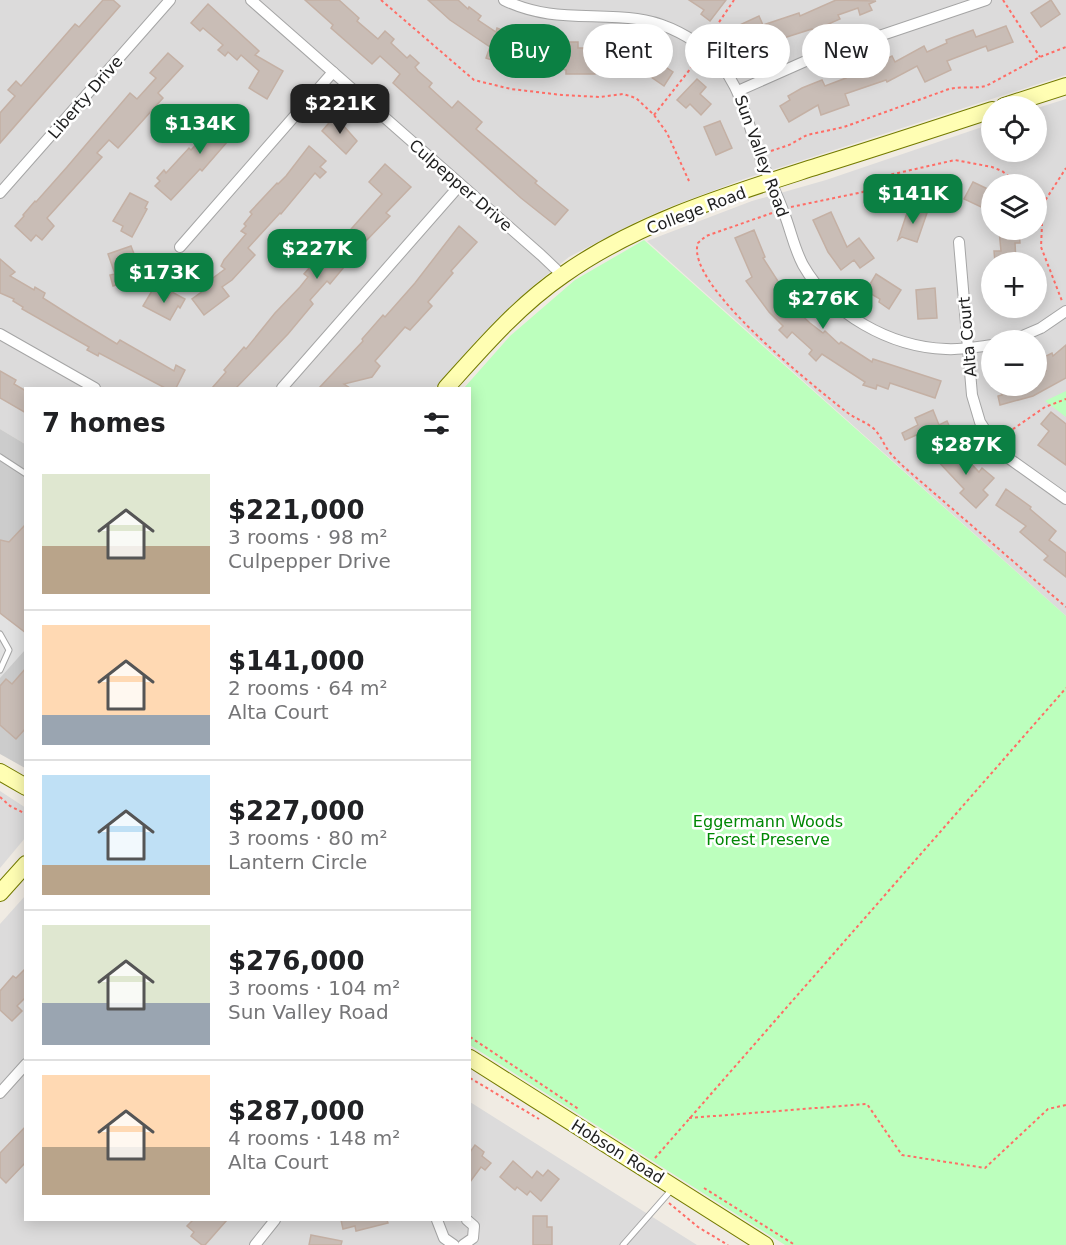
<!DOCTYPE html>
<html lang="en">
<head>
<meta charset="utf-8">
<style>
  body { margin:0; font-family:"DejaVu Sans",sans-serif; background:#f2f2f2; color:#202124; height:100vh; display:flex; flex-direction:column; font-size:22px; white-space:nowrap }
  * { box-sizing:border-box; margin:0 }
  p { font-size:20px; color:#757577 }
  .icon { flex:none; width:33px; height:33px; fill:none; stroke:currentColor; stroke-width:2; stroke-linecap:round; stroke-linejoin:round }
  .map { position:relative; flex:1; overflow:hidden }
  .sheet { position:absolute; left:24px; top:387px; width:447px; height:834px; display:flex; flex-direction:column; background:#fff; border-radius:0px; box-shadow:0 3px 15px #0003 }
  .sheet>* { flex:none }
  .banner { position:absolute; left:489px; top:24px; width:486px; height:54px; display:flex; gap:12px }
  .buttons { position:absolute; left:981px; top:96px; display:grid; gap:12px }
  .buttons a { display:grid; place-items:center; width:66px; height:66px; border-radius:50%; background:#fff; box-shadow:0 3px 15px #0003; font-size:30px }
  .price { position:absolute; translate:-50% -51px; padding:0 14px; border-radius:12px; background:#0b8043; color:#fff; font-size:20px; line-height:39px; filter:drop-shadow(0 2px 3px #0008) }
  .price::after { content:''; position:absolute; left:50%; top:36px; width:18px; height:14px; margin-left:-9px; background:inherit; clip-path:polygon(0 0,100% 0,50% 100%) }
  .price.selected { background:#222; color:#fff }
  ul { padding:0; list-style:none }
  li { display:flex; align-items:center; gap:18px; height:150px; padding:0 18px }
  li+li { border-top:2px solid #e0e0e0 }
  li span { display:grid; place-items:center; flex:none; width:168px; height:120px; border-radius:0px; color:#555 }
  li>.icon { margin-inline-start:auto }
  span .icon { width:72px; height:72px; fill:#fffc; stroke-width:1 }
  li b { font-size:26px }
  h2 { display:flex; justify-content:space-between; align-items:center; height:72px; padding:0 18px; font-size:26px }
  .pill { padding:0 21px; border-radius:27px; background:#fff; box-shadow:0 3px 15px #0003; font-size:21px; line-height:54px }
  .pill.selected { background:#0b8043; color:#fff }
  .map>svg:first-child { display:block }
  .residential { fill:#dcdbdb; fill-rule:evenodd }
  .religious { fill:#ccc }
  .park { fill:#bcffbd }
  .parking { fill:#e2e2e2 }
  .building { fill:#c9bdb6; stroke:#c4b0a4; stroke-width:1.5 }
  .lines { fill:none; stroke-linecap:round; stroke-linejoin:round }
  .service-casing { stroke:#a5a5a5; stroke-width:7 }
  .minor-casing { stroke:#a5a5a5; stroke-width:12 }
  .secondary-casing { stroke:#747b00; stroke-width:18 }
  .path { stroke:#ff6d66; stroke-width:2; stroke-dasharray:3 3; stroke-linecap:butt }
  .service { stroke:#fff; stroke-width:5 }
  .minor { stroke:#fff; stroke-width:10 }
  .secondary { stroke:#fffeb3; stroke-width:16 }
  .labels { text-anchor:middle; stroke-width:5; stroke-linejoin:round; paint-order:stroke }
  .street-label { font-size:16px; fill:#1e1e1e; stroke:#fff }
  .park-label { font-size:16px; fill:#008804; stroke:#fff }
</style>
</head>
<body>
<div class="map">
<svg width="1066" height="1245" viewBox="0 0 1066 1245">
  <rect width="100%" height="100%" fill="#f0ebe3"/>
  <g class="residential">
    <path d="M0 0H1066V75L744 179 667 208 638 221 569 257 534 285 478 339 435 388H26L25 444 0 429Z"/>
    <path d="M1066 99V616L647 241 752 201 826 180 991 124 992 152H1036L1037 108ZM992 184H1036V230H992ZM992 262H1036V308H992ZM992 340H1036V386H992Z"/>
    <path d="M0 791 26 808 25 838 0 868Z"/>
    <path d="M25 896 26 1220H470V1102L697 1245H0V924Z"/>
  </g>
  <path class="religious" d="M0 429 25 444V768L0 754Z"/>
  <g class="park">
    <path d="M644 240 1066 616V1245H785L470 1045V388H464L510 336 575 280Z"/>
    <path d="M1066 391V417L1045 401Z"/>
  </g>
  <path class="parking" d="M0 610 26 634 25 650 0 678Z"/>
  <g class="building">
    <path d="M103 0H113L120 6 0 143V113L15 96 8 90 16 81 21 86 75 24 79 27Z"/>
    <path d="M305 0H339L359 18 357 21 378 39 385 31 394 39 391 43 407 58 410 55 419 63 415 67 418 71 432 83 429 87 452 108 458 101 482 122 476 129 537 181 535 183 568 210 555 225 521 198 393 83 400 74 380 56 372 64 331 28 333 25Z"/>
    <path d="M428 0H458L468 9 469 7 481 16 478 20 496 32 497 28 509 33 507 37 529 45 531 38 543 41 542 47 566 52V42H578V48H603V44L632 45V64H595V74H566V70L517 59 514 68 486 58 490 47 450 20Z"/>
    <path d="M689 0H726L710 21 701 14 704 10Z"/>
    <path d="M836 0 876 1 869 4 872 10 860 15 858 8 838 15 840 19 813 31 812 29 771 42 772 45 761 50 757 41 742 47 733 28 759 16 763 25 799 13 800 16Z"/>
    <path d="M1051 0 1060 14 1041 27 1031 13Z"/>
    <path d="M208 4 259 51 255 55 283 71 267 99 249 88 259 71 241 55 237 60 228 52 225 56 218 50 223 45 203 28 200 31 191 23Z"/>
    <path d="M1006 26 1013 42 988 51 986 46 947 61 951 70 925 82 917 66 887 82 886 80 845 94 849 105 821 115 818 105 789 122 780 106 790 100 788 96 802 88 822 80 825 86 846 78 844 73 872 64 873 65 892 56 895 62 924 46 927 52 947 43 946 40 973 30 976 37Z"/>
    <path d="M656 50 666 57 661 64 673 72 664 86 641 70Z"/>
    <path d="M168 53 183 66 158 93 163 98 118 148 109 140 97 153 102 157 47 218 54 226 42 240 36 235 31 241 15 226 24 216 23 215 35 201 36 202 67 167 130 93 137 99 156 78 150 73Z"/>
    <path d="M697 79 706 87 700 94 711 104 701 115 690 104 686 108 677 100Z"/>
    <path d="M234 107 247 119 202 171 200 169 171 200 155 186 160 181 157 178 164 170 166 173 189 148 191 150 205 135 207 137Z"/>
    <path d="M335 116 357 141 346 154 322 131Z"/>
    <path d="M720 121 732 148 716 155 704 127Z"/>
    <path d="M309 146 326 161 320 167 326 172 320 178 315 173 281 214 280 213 248 248 255 255 232 280 222 287 229 296 204 315 192 299 207 288 205 284 225 269 221 266 224 260 246 234 241 231 246 226 244 224 252 214 250 212 277 183 278 184 286 176Z"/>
    <path d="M385 164 411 187 386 213 390 216 364 243 330 284 327 281 310 300 313 304 288 334 236 388H212L226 372 224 370 244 347 246 349 275 313 300 287 308 277 304 274 332 242 337 245 382 194 369 182Z"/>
    <path d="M948 177 955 195 930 205 923 187Z"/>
    <path d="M973 182 992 191V212L964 199Z"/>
    <path d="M130 193 148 202 145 208 147 209 132 237 121 231 123 226 113 221Z"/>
    <path d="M909 207 927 213 917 242 902 237 898 240Z"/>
    <path d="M831 212 847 247 859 238 874 258 860 268 854 260 841 270 828 252 813 220Z"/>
    <path d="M459 226 477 242 451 271 453 273 428 302 432 306 410 330 405 327 375 361 380 366 372 377 344 384 350 388H319L363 341 362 339 383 315 385 317 415 283Z"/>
    <path d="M754 230 765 257 763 258 783 289 778 293 810 323 823 333 825 331 839 344 841 342 872 362 873 359 941 381 935 398 890 383 888 389 877 385 876 389 863 385 865 382 822 354 816 361 809 354 812 350 792 332 787 338 779 330 783 326 769 312 746 281 752 277 735 238Z"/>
    <path d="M999 230H1019L1020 243H1015L1016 262H995L994 251H1001Z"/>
    <path d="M131 246 136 259 132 261 138 278 113 286 110 275 115 274 108 254Z"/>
    <path d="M0 259 15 272 10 276 34 290 35 287 45 293 43 298 76 319 117 344 120 340 174 371 176 365 185 370 176 388H165L99 353 98 356 87 350 89 347 22 309 23 307 13 301 14 299 0 293Z"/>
    <path d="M876 274 901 290 889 309 879 302 880 299 866 291Z"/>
    <path d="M935 288 937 318 918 319 916 290Z"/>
    <path d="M153 289 168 298 172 292 185 299 180 308 178 306 170 320 143 306Z"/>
    <path d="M1066 345V378L1033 396 1000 405 998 396 1002 395 999 386H1036V376L1046 371 1040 359 1052 353 1053 356Z"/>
    <path d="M0 371 16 380 14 384 26 391V413L0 398Z"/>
    <path d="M933 410 939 425 947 421 952 432 926 444 921 433 905 440 902 433 918 425 915 418Z"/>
    <path d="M1051 412 1066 424V465L1038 445 1049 431 1041 424Z"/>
    <path d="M946 446 958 458 962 454 979 472 982 468 994 478 983 490 988 495 976 508 960 493 964 489 934 457Z"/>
    <path d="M1006 489 1031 507 1030 509 1056 531 1049 540 1066 553V577L1044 560 1048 556 1020 532 1026 526 996 505Z"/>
    <path d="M26 524V633L0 613V540L9 542Z"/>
    <path d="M26 668V728L16 739 0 725V686L6 679 12 684Z"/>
    <path d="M26 968V997L17 1006 22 1011 12 1021 0 1010V991L13 976 16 978Z"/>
    <path d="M26 1126V1162L6 1183 0 1177V1153Z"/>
    <path d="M475 1145 484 1152 482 1156 491 1163 485 1170 481 1167 470 1182V1152Z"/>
    <path d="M513 1161 532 1178 537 1171 543 1176 548 1170 559 1179 541 1201 530 1191 527 1195 517 1187 515 1190 500 1177Z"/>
    <path d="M533 1216H547V1227H552V1245H533Z"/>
    <path d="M193 1220H227L205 1245H202L191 1236 194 1232 187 1226Z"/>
    <path d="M341 1220H387L388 1223 356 1231 355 1226 343 1229Z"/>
    <path d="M311 1235 342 1241 341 1245H309Z"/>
  </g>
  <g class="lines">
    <defs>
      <g id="service">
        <path d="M0 457 26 474"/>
        <path d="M0 634 9 650 0 670"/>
        <path d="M623 1245 673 1188"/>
      </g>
      <g id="minor">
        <path d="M251 0 541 255 562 275"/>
        <path d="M504 0C549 22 590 13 637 19 661 22 685 34 704 48 736 73 744 109 756 146 764 169 776 191 784 213 791 231 794 248 803 265 831 314 890 347 946 349 961 350 977 347 992 345"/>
        <path d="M738 91 808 60 986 0"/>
        <path d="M0 193 170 0"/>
        <path d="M959 242 972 395 980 422 993 442 1007 457 1066 499"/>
        <path d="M180 247 333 72"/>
        <path d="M0 334 95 388"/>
        <path d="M1013 340 1041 328 1066 311"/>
        <path d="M282 388 460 185"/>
        <path d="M0 1093 26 1064"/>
        <path d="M437 1220 444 1238 454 1245"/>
        <path d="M255 1245 275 1220"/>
        <path d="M463 1245 473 1238 474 1226 467 1220"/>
      </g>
      <g id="secondary">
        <path d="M1004 106 1066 86"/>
        <path d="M446 388C482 348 518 306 563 275 639 221 731 194 818 166 876 148 934 129 992 110"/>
        <path d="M0 772 26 787"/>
        <path d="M0 893 26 864"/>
        <path d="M470 1058 765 1245"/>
      </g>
    </defs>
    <use href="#service" class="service-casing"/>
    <use href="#minor" class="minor-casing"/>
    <use href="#secondary" class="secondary-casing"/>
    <g class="path">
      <path d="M381 0 474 80 511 89 562 95 600 97 623 94 636 98 654 115 667 133 689 181"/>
      <path d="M1003 0 1040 57"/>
      <path d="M709 37 734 0"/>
      <path d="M654 115 691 68 698 55"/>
      <path d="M771 151 789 145 807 135 844 127 949 89C961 86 974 89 986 86L1040 57 1066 47"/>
      <path d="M1036 206 1042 225 1041 247 1062 301"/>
      <path d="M791 207 863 192 871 182 889 175 955 160 992 167 1002 171 1019 184"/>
      <path d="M1039 210 1066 168"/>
      <path d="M772 213 706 236 698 243C684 284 814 386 845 411 854 418 864 421 873 428 880 434 883 443 888 450 893 457 899 462 904 467L1066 607"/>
      <path d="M1003 436 1045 407 1066 399"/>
      <path d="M0 797 10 806 26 814"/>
      <path d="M470 1037 580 1110"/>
      <path d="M470 1078 539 1119"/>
      <path d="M689 1118 867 1104 902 1155 985 1168 1048 1109 1066 1105"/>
      <path d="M655 1158 1066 688"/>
      <path d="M704 1188 795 1245"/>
      <path d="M669 1203 698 1227 728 1245"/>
    </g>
    <use href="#service" class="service"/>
    <use href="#minor" class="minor"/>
    <use href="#secondary" class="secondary"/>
  </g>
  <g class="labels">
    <g class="street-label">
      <text transform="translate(85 97) rotate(-49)" y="6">Liberty Drive</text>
      <text transform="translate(762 156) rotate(70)" y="6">Sun Valley Road</text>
      <text transform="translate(461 185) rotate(41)" y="6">Culpepper Drive</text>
      <text transform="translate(696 210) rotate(-21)" y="6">College Road</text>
      <text transform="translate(967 337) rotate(-95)" y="6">Alta Court</text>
      <text transform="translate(618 1151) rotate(32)" y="6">Hobson Road</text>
    </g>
    <g class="park-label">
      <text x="768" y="827">Eggermann Woods<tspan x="768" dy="18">Forest Preserve</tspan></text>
    </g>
  </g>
</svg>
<div class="buttons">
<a><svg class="icon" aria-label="locate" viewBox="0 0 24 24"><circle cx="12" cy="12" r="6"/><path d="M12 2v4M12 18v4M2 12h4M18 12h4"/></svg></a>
<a><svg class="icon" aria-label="layers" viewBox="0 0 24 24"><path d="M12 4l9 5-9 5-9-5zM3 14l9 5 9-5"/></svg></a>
<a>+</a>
<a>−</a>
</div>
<b class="price selected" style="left:340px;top:135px">$221K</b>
<b class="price" style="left:200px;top:155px">$134K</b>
<b class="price" style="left:913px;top:225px">$141K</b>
<b class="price" style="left:317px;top:280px">$227K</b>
<b class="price" style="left:164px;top:304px">$173K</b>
<b class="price" style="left:823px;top:330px">$276K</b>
<b class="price" style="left:966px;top:476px">$287K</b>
<div class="banner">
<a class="pill selected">Buy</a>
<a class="pill">Rent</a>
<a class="pill">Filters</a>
<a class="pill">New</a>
</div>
<section class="sheet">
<h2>7 homes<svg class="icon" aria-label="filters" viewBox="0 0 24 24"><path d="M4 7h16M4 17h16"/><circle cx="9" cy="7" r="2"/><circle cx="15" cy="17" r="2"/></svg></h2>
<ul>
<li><span style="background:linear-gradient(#dfe7d0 60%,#b9a48a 0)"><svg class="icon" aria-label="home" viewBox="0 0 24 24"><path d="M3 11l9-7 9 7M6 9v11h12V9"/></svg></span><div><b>$221,000</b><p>3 rooms · 98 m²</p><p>Culpepper Drive</p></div></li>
<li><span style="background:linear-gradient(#ffd9b3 75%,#9aa5b1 0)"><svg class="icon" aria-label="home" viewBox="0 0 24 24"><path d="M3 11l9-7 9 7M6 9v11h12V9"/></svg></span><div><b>$141,000</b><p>2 rooms · 64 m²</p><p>Alta Court</p></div></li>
<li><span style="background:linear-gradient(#bfe0f5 75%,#b9a48a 0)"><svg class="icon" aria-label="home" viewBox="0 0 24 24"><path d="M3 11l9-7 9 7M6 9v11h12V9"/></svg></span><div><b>$227,000</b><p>3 rooms · 80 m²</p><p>Lantern Circle</p></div></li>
<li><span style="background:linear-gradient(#dfe7d0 65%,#9aa5b1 0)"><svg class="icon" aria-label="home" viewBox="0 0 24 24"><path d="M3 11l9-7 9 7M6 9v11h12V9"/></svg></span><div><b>$276,000</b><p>3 rooms · 104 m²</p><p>Sun Valley Road</p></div></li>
<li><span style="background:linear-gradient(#ffd9b3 60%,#b9a48a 0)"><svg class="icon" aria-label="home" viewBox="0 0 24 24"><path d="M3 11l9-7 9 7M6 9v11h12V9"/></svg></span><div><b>$287,000</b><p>4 rooms · 148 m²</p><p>Alta Court</p></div></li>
</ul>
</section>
</div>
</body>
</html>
